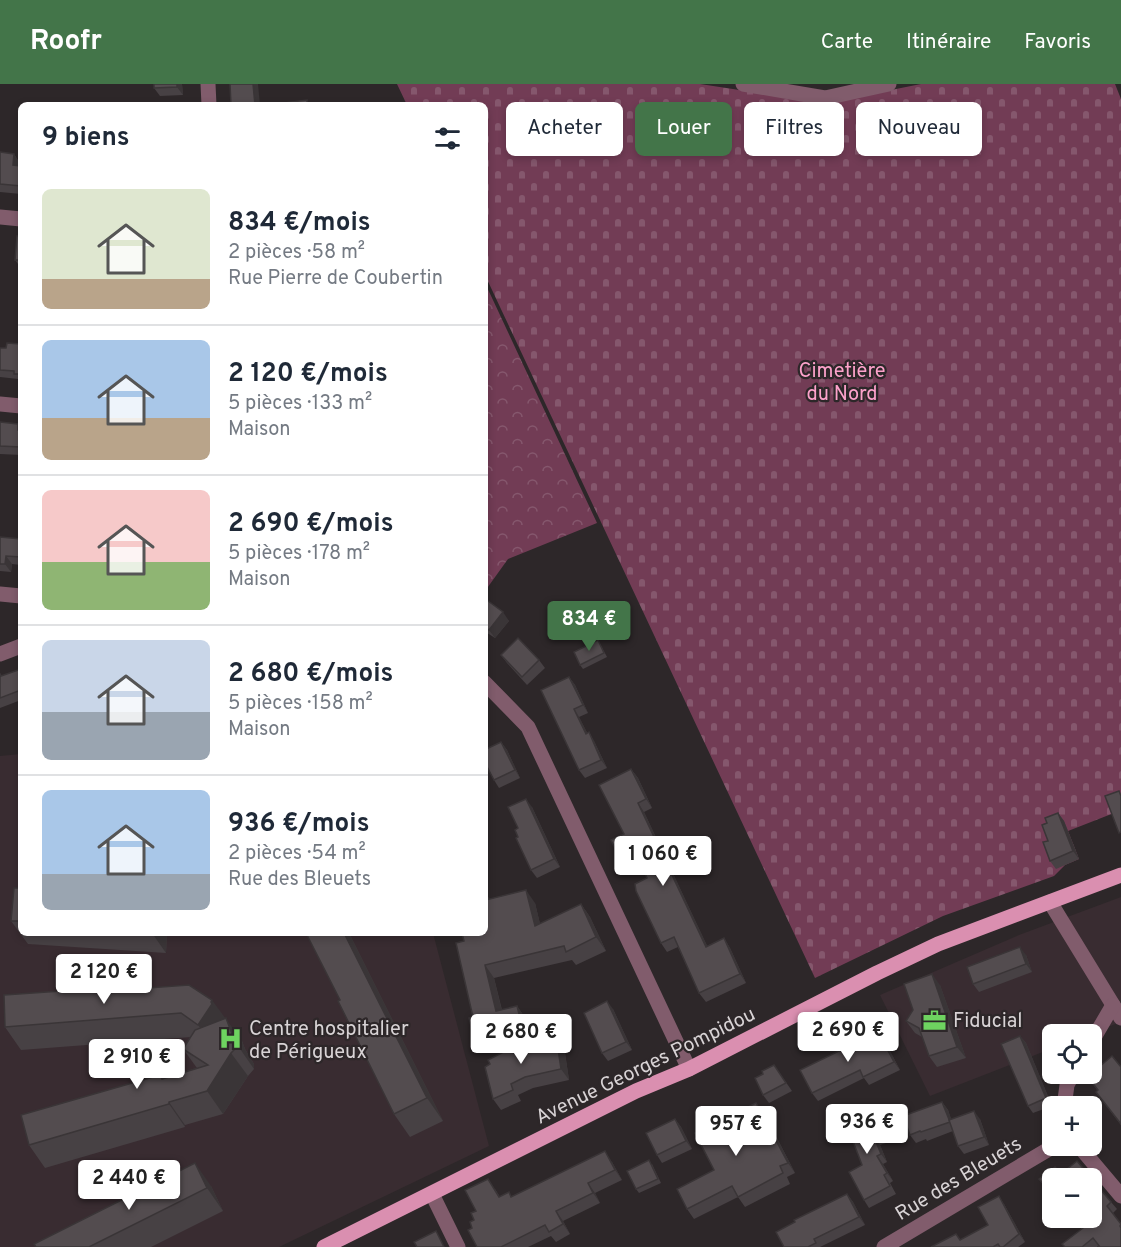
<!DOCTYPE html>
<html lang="fr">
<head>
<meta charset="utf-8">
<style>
  body { margin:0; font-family:Overpass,sans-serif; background:#f2f2f3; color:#1f2937; height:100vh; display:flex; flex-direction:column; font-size:22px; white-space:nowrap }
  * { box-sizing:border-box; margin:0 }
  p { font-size:20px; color:#747a83 }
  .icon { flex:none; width:33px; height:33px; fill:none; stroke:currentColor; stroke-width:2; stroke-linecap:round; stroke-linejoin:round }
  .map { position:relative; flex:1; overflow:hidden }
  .details { position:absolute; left:18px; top:18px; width:470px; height:834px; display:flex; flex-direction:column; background:#fff; border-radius:9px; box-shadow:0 3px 9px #0003 }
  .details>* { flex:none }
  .top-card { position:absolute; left:506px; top:18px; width:525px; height:54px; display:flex; gap:12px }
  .fabs { position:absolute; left:1042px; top:940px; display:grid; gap:12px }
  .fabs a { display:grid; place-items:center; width:60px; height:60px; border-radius:9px; background:#fff; box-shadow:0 3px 9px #0003; font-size:30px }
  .price { position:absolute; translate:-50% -51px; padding:0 14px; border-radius:6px; background:#fff; color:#222; font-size:20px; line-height:39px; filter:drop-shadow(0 2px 3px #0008) }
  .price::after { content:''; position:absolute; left:50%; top:36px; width:18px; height:14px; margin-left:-9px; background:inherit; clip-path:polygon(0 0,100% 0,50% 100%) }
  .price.on { background:#437549; color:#fff }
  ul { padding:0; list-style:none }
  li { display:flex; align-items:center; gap:18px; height:150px; padding:0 24px }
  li+li { border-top:2px solid #e0e1e3 }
  li span { display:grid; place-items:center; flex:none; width:168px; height:120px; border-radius:9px; color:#555 }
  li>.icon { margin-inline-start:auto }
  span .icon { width:72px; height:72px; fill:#fffc; stroke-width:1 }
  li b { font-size:26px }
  h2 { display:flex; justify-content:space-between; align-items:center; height:72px; padding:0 24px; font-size:26px }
  .chip { padding:0 21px; border-radius:9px; background:#fff; box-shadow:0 3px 9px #0003; font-size:21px; line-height:54px }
  .chip.on { background:#437549; color:#fff }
  header { display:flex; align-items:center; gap:36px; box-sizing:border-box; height:84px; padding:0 30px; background:#437549; color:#fff }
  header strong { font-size:28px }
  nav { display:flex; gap:33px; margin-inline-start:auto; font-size:21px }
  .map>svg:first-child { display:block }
  .built { fill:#392c31 }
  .cemetery { fill:url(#cemetery-stones) }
  .park { fill:url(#park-crowns) }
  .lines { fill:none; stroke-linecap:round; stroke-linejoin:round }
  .minor { stroke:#815c6c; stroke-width:15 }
  .major { stroke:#da8fb0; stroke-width:15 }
  .wall { fill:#474144 }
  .shaded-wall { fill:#3a3537 }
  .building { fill:#534c4f; stroke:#3a3537; stroke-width:1.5 }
  .labels { text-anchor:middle; stroke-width:4.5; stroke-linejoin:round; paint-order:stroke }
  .park-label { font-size:20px; fill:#fda2cb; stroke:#2d2729 }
  .poi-label { font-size:20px; fill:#d8d3d5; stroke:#2d2729; text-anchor:start }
  .street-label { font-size:20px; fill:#d8d3d5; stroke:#2d2729 }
</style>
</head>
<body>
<header>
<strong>Roofr</strong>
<nav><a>Carte</a><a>Itinéraire</a><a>Favoris</a></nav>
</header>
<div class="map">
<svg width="1121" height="1163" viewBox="0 0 1121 1163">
  <defs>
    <pattern id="cemetery-stones" width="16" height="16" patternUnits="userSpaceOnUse" patternTransform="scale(1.5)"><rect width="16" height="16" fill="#723c55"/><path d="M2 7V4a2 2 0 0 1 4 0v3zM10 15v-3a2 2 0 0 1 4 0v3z" fill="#85576d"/></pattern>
    <pattern id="park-crowns" width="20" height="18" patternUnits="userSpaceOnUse" patternTransform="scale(1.5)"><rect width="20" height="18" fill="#723c55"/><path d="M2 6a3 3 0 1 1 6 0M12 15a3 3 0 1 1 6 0" fill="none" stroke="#85576d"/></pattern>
  </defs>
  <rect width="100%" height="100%" fill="#2d2729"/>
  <g class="built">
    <path d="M21 670V849H433L489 1062 279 1163H0V672Z"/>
    <path d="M1121 813V938L1086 951H1053V964L930 1012 880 911 1019 851Z"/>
  </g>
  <path class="cemetery" d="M397 0H700L826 19 921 0H1115L1121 15V748L1114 729 1068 747 1079 775 1065 781 1054 792 943 832 815 894 485 191 484 21H407Z"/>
  <path class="park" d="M485 199 597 439 508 475 485 507Z"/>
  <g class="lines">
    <g class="minor">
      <path d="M208 0 209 21"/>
      <path d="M743 0 825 14 889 0"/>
      <path d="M0 133 21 135"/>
      <path d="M0 320 21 322"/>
      <path d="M0 510 21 512"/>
      <path d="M0 570 21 562"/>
      <path d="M484 598 528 643 689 985"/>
      <path d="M1050 818 1121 934"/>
      <path d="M1092 957 1113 921"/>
      <path d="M1064 1023 1067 1001 1073 990"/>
      <path d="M1079 1062 1121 1112"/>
      <path d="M432 1110 458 1163"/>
      <path d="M884 1163 1054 1062"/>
    </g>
    <path class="major" d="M324 1163 636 1007 689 985 877 889 938 860 1121 791"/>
  </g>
  <g class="wall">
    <path d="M154 0H182L183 11 160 12 154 4Z"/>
    <path d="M0 68 14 70 19 78V82H21V110L0 108Z"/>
    <path d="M21 152V184L15 176Z"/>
    <path d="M21 260V298H20L18 295 0 293V264H6Z"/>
    <path d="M0 338 21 343V371L0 370Z"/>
    <path d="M0 453 21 455V481L12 480 11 488 0 487Z"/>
    <path d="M484 514 509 537 495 554 484 547Z"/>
    <path d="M598 556 607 573 583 585 580 581Z"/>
    <path d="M501 571 539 576 545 584 527 601 507 579Z"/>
    <path d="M21 585V616L0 624V589L2 592Z"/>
    <path d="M569 593 575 601 588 629 579 633 587 649 589 648 594 657 607 684 585 694 579 686Z"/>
    <path d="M501 658 507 666 520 694 499 704 494 696Z"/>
    <path d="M631 685 638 694 652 724 644 728 707 862 724 854 730 864 746 899 706 918 699 909 678 863 667 868 661 859 647 794 643 784 629 790 623 781Z"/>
    <path d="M532 723 560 783 537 794 531 786 518 753V744Z"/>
    <path d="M1058 729 1064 737 1079 775 1056 785 1050 777 1047 739Z"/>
    <path d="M21 804V849H167L166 869 28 860 11 837Z"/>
    <path d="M490 815 535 819 540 840 581 820 590 833 606 867 576 881 572 876 494 894 502 926 517 922 526 935 530 951 482 963 473 950V933L464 857Z"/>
    <path d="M349 849 443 1037 410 1053 394 1030 340 916Z"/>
    <path d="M1026 871 1032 888 979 908 973 900Z"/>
    <path d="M148 901 150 904 225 935 242 957 245 965 254 980V985L248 992 223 1030 185 1041V1043L45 1084 29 1061 163 994 197 984 183 965 191 953 21 966 5 943Z"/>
    <path d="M940 901 966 974 937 983 929 972 922 953 915 949 906 937Z"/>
    <path d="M613 925 632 966 608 977 602 969Z"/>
    <path d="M878 948 884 956 900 986 869 1001 864 994 818 1017 812 1009Z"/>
    <path d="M1020 952 1026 959 1052 1022 1033 1029 1028 1022Z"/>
    <path d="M527 956 529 960H551L557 958 565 969 569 996 533 1004 518 1011 521 1017 501 1026 493 1015Z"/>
    <path d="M774 981 792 1007 769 1019 763 1011V990Z"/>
    <path d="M1121 983V1041L1096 1008 1098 1007 1087 992Z"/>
    <path d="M942 1018 948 1026 951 1035H980L989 1061 964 1070 958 1062 953 1047 927 1057 926 1055 916 1059 910 1051Z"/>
    <path d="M756 1019 764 1029 795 1089 787 1093 790 1100 745 1123 738 1113 694 1135 687 1125 714 1086Z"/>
    <path d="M871 1026 877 1034 886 1059 880 1061 887 1078 883 1080 893 1097 890 1099 896 1110 869 1124 864 1116 862 1081Z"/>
    <path d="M675 1035 681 1043 692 1065 662 1079 657 1071Z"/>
    <path d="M612 1078 622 1096 595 1109 600 1119 563 1137 570 1150 556 1158 551 1152 528 1163H477L474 1136 476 1127 495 1105 500 1113 512 1112Z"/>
    <path d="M652 1080 661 1099 639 1109 636 1105Z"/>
    <path d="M1061 1090 1111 1118 1117 1125 1113 1129 1121 1140V1163H1099L1098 1162 1097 1163H1065L1082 1144 1073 1134H1092L1053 1095V1112L1039 1095Z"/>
    <path d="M211 1102 223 1127 151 1163H36Z"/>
    <path d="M847 1110 853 1118 865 1141 820 1163H784L795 1138Z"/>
    <path d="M1004 1120 1025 1158 1018 1163H931L956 1150 961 1156 988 1141Z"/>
  </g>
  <g class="shaded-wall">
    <path d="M177 0H182L183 11 177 3Z"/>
    <path d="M253 0H258L260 21H255Z"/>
    <path d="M14 70 19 78 18 89 13 81Z"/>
    <path d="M6 472 12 480 11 488 5 480Z"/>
    <path d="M503 528 509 537 495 554 489 546Z"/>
    <path d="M569 593 575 601 588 629 583 621Z"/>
    <path d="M574 625 579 633 592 658 586 650Z"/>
    <path d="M589 648 594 657 607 684 601 676Z"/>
    <path d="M501 658 507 666 520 694 515 686Z"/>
    <path d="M631 685 638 694 652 724 646 715Z"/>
    <path d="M526 715 532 723 560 783 554 775Z"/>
    <path d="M638 719 644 728 712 872 706 863Z"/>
    <path d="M1058 729 1064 737 1079 775 1073 767Z"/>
    <path d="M526 806 535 819 544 856 535 842Z"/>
    <path d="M484 807 492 818 486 816Z"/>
    <path d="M581 820 590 833 606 867 596 853Z"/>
    <path d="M152 849H167L166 869Z"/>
    <path d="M344 849H349L443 1037 427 1014Z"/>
    <path d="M724 854 730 864 746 899 740 890Z"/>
    <path d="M1020 863 1026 871 1032 888 1026 880Z"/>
    <path d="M485 881 494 894 505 940 496 927Z"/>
    <path d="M932 890 940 901 966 974 957 963Z"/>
    <path d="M212 916 242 957 245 965 254 980V985L238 962 232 950 215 964 198 941Z"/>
    <path d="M607 917 613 925 632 966 626 958Z"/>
    <path d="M517 922 526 935 530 951 521 938Z"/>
    <path d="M878 948 884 956 900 986 894 978Z"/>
    <path d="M1020 952 1026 959 1052 1022 1046 1014Z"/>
    <path d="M557 958 565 969 569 996 561 985Z"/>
    <path d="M231 969 248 992 223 1030 207 1007Z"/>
    <path d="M169 1018 185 1041V1043L169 1020Z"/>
    <path d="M942 1018 948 1026 955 1046 950 1038Z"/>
    <path d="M756 1019 764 1029 795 1089 788 1079Z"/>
    <path d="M871 1026 877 1034 886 1059 880 1051Z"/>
    <path d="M974 1027 980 1035 989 1061 984 1053Z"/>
    <path d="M675 1035 681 1043 692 1065 686 1057Z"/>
    <path d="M874 1053 880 1061 887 1078 881 1070Z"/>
    <path d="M605 1067 612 1078 622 1096 615 1086Z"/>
    <path d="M877 1072 883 1080 893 1097 887 1089Z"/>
    <path d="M195 1079 211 1102 223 1127 207 1104Z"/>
    <path d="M588 1099 595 1109 600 1119 593 1109Z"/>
    <path d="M847 1110 853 1118 865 1141 859 1133Z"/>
    <path d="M999 1112 1004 1120 1025 1158 1019 1150Z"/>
    <path d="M556 1127 563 1137 570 1150 563 1140Z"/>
  </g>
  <g class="building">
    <path d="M154 0H177V3L154 4Z"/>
    <path d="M230 0H253L255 21H231Z"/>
    <path d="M307 16V21H284L283 19Z"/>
    <path d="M0 68 14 70 13 81 21 82V102L0 100Z"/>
    <path d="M17 152H21V176H15Z"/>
    <path d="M7 259 21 260V290H14V287L0 286V264H6Z"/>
    <path d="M0 338 18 340V346H21V363L0 362Z"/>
    <path d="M0 453 21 455V473L6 472 5 480H0Z"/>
    <path d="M484 514 503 528 489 546 484 543Z"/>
    <path d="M518 554 539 576 522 593 501 571Z"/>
    <path d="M598 556 604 569 580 581 574 568Z"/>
    <path d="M21 585V606L0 614V590L1 592Z"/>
    <path d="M569 593 583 621 574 625 586 650 589 648 601 676 579 686 541 606Z"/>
    <path d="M501 658 515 686 494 696 484 677V666Z"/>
    <path d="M631 685 646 715 638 719 706 863 724 854 740 890 699 909 674 853 661 859 636 807 635 800 647 794 639 775 623 781 611 756 624 750 599 701Z"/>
    <path d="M1119 707 1121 712V748L1119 749 1105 712Z"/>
    <path d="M526 715 554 775 531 786 516 754 518 753 515 746 518 744 508 723Z"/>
    <path d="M1058 729 1073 767 1050 777 1043 758 1048 757 1042 741 1047 739 1045 734Z"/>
    <path d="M14 804H21V837H11Z"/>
    <path d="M526 806 535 842 581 820 596 853 566 868 564 862 485 881 496 927 517 922 521 938 473 950 469 934 473 933 456 859 464 857 462 849H484V812L486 816Z"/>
    <path d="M306 849H344L427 1014 394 1030 338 917 340 916Z"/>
    <path d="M1020 863 1026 880 973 900 967 883Z"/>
    <path d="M932 890 957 963 929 972 919 944 906 937 913 926 904 900Z"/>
    <path d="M148 901V904L189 901 212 916 211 918 212 920 198 941 181 929 5 943 4 911Z"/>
    <path d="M607 917 626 958 602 969 584 929Z"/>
    <path d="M226 934 232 950 236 952 238 957V962L231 969 207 1007 169 1018V1020L29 1061 21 1031 160 991 162 995 208 981 183 965 195 946Z"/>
    <path d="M878 948 894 978 863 993 860 986 812 1009 800 986Z"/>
    <path d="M1020 952 1046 1014 1028 1022 1001 960Z"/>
    <path d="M527 956 528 960 548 956 549 960 557 958 561 985 525 993 511 1000 513 1006 493 1015 485 983 490 980 488 976Z"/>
    <path d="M1112 972 1121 983V1040L1096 1008 1098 1006 1087 992 1090 990H1092V989Z"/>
    <path d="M774 981 786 999 763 1011 755 994 763 990 762 987Z"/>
    <path d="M942 1018 950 1038 921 1048 920 1047 910 1051 903 1032Z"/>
    <path d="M756 1019 788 1079 780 1082 783 1089 738 1113 732 1102 687 1125 677 1105 714 1086 695 1049Z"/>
    <path d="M871 1026 880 1051 874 1053 881 1070 877 1072 887 1089 884 1091 890 1102 864 1116 849 1088 862 1081 845 1036Z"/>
    <path d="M974 1027 984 1053 958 1062 949 1036Z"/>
    <path d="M675 1035 686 1057 657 1071 646 1049Z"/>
    <path d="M605 1067 615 1086 588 1099 593 1109 556 1127 563 1140 549 1148 545 1141 501 1163H477L468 1146 472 1144 470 1138 474 1136 471 1129 476 1127 465 1106 488 1095 499 1113 509 1108 511 1113Z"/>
    <path d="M649 1076 658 1095 636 1105 627 1087Z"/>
    <path d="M1077 1077 1111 1118 1107 1122 1121 1140 1120 1142 1121 1144V1163H1100L1093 1154 1082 1163H1065L1062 1160 1083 1144 1074 1134H1092V1095H1053V1110L1039 1095 1055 1083 1061 1090Z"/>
    <path d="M195 1079 207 1104 89 1163H36L34 1160Z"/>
    <path d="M847 1110 859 1133 814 1155 816 1159 808 1163H784L776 1148 795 1138 794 1136Z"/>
    <path d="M999 1112 1019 1150 1003 1163H1000L998 1160 993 1163H931L956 1150 960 1156 988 1141 978 1123Z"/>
    <path d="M436 1147 444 1163H417L414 1158Z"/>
  </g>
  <defs>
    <symbol id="office-bare" viewBox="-9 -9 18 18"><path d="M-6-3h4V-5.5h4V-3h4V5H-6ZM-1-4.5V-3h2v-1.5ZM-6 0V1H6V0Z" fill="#6ed360" stroke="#2d2729" stroke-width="2.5" paint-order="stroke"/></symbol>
    <symbol id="hospital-bare" viewBox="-9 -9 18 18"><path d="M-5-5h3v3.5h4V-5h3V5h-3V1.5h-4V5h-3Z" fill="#6ed360" stroke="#2d2729" stroke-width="2.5" paint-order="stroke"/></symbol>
  </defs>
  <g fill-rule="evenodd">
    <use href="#office-bare" x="918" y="920" width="33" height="33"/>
    <use href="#hospital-bare" x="214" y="938" width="33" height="33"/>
  </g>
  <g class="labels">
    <g class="park-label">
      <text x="842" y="293">Cimetière<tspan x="842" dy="23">du Nord</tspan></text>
    </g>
    <g class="poi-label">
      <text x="953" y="943">Fiducial</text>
      <text x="249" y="951">Centre hospitalier<tspan x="249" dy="23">de Périgueux</tspan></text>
    </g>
    <g class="street-label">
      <text transform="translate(645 981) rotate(-26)" y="7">Avenue Georges Pompidou</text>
      <text transform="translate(958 1094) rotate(-31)" y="7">Rue des Bleuets</text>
    </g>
  </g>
</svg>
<div class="fabs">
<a><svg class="icon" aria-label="locate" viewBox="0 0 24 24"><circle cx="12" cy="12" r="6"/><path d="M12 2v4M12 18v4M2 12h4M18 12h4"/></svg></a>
<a>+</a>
<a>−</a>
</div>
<b class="price on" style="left:589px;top:568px">834 €</b>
<b class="price" style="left:663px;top:803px">1 060 €</b>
<b class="price" style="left:104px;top:921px">2 120 €</b>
<b class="price" style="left:848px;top:979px">2 690 €</b>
<b class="price" style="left:521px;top:981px">2 680 €</b>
<b class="price" style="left:137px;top:1006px">2 910 €</b>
<b class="price" style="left:867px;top:1071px">936 €</b>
<b class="price" style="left:736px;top:1073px">957 €</b>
<b class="price" style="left:129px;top:1127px">2 440 €</b>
<div class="top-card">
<a class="chip">Acheter</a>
<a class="chip on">Louer</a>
<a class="chip">Filtres</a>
<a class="chip">Nouveau</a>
</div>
<section class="details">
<h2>9 biens<svg class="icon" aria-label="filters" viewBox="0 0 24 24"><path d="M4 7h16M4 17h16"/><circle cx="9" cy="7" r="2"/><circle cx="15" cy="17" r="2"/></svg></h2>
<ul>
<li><span style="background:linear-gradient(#dfe7d0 75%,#b9a48a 0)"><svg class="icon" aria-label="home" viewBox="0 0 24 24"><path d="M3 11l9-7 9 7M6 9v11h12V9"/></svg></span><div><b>834 €/mois</b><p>2 pièces · 58 m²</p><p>Rue Pierre de Coubertin</p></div></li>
<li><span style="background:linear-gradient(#a9c7e8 65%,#b9a48a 0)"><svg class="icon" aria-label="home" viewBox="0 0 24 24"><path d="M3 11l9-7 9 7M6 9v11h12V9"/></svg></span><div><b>2 120 €/mois</b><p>5 pièces · 133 m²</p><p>Maison</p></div></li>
<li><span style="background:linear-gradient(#f6c9c9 60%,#8fb573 0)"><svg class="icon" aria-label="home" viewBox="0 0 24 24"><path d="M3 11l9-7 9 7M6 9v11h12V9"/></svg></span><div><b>2 690 €/mois</b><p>5 pièces · 178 m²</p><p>Maison</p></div></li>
<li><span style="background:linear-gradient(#c9d6e8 60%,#9aa5b1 0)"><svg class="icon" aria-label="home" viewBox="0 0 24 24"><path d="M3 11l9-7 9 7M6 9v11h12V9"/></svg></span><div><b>2 680 €/mois</b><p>5 pièces · 158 m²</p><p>Maison</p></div></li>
<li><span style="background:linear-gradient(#a9c7e8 70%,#9aa5b1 0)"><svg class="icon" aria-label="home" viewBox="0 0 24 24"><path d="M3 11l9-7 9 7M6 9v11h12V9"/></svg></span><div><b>936 €/mois</b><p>2 pièces · 54 m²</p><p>Rue des Bleuets</p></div></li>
</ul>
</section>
</div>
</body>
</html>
